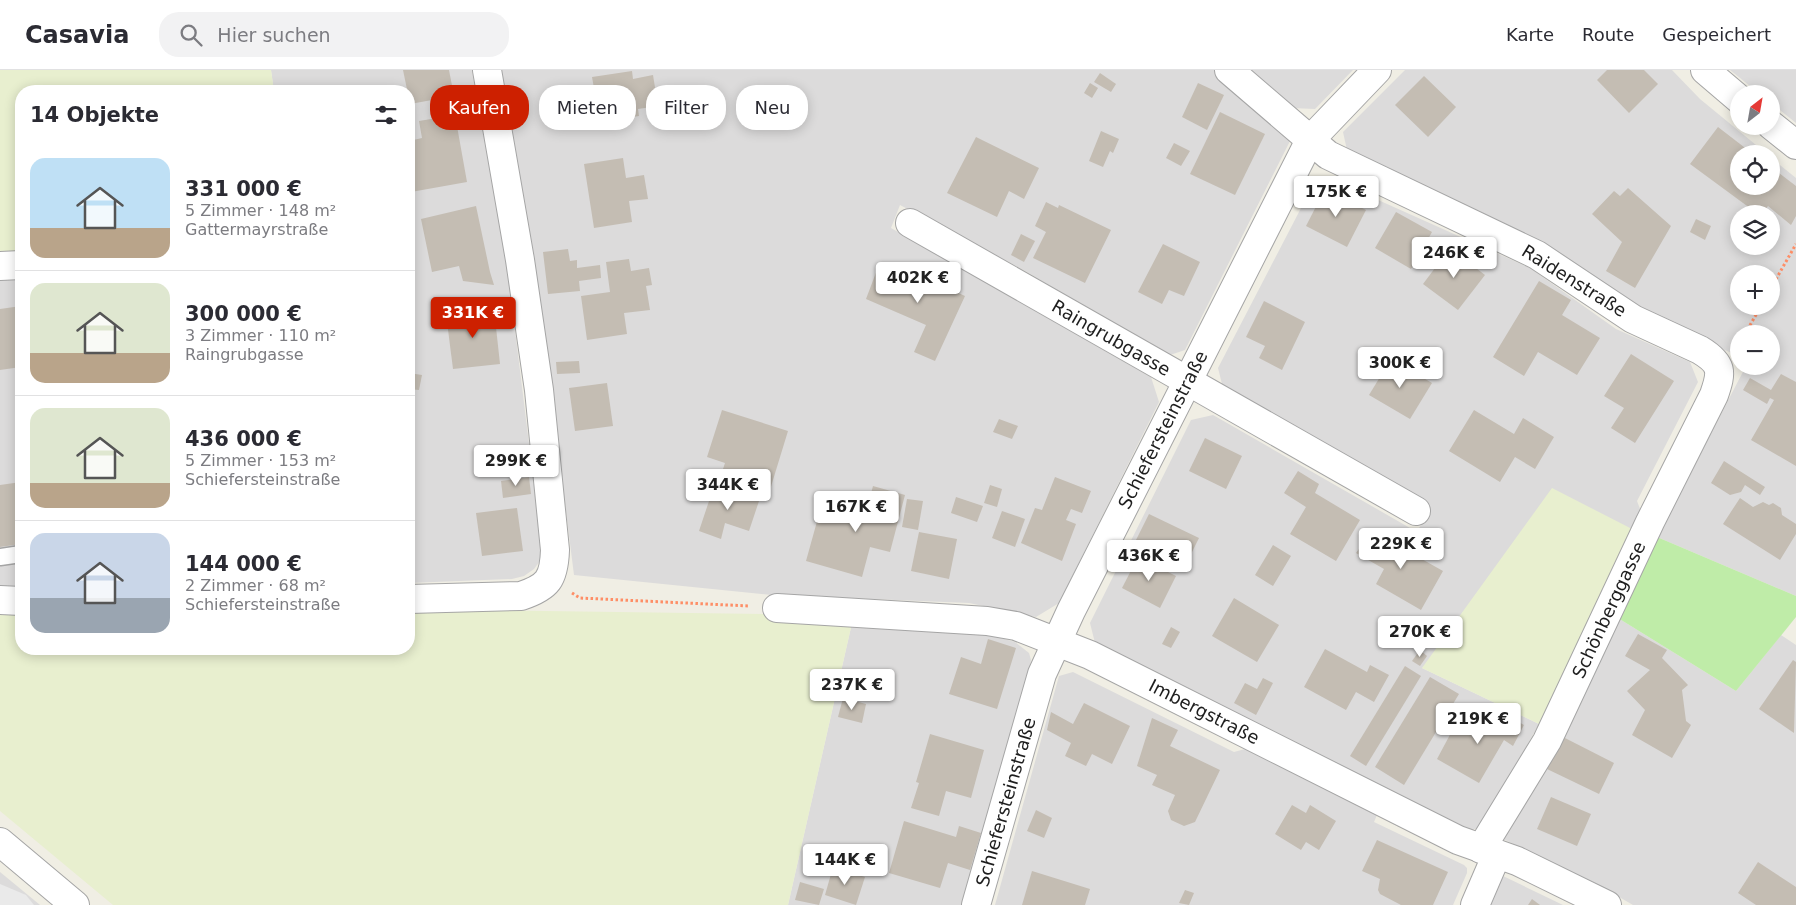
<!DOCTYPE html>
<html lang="de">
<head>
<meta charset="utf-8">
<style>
  body { margin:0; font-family:"DejaVu Sans",sans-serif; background:#f2f2f3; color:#2b2b33; height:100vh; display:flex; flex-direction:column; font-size:19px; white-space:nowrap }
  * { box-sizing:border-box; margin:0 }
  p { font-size:16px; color:#7c7c81 }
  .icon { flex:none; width:28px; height:28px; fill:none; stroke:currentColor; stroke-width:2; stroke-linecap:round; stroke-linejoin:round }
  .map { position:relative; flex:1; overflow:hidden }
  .panel { position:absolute; left:15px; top:15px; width:400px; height:570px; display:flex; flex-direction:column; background:#fff; border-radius:20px; box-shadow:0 2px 12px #0003 }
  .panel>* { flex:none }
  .hud { position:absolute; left:430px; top:15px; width:475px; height:45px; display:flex; gap:10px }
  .needle { width:32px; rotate:31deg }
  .fabs { position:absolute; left:1730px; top:15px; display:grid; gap:10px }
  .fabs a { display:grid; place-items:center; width:50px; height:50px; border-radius:50%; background:#fff; box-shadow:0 2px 12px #0003; font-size:25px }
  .price { position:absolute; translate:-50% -42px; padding:0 11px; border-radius:5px; background:#fff; color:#222; font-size:16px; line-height:32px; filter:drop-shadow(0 1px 2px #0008) }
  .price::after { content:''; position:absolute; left:50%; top:30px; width:15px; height:11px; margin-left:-8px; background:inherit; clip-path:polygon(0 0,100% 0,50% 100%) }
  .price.selected { background:#cd2000; color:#fff }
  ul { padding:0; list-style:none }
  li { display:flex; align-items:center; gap:15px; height:125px; padding:0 15px }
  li+li { border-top:1px solid #e1e1e2 }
  li span { display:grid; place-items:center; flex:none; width:140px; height:100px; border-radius:15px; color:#555 }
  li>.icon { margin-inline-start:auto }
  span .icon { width:60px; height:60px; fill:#fffc; stroke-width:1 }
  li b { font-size:21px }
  h2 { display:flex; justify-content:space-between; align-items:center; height:60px; padding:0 15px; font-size:21px }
  .pill { padding:0 18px; border-radius:20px; background:#fff; box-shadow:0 2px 12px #0003; font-size:18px; line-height:45px }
  .pill.selected { background:#cd2000; color:#fff }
  header { display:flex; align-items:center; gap:30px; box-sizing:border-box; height:70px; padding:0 25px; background:#fff; border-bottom:1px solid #e1e1e2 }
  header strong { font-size:24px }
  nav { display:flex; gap:28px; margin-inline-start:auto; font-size:18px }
  .search { width:350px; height:45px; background:#f2f2f3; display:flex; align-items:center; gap:12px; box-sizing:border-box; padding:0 18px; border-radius:20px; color:#7c7c81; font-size:19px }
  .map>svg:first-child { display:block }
  .residential { fill:#dcdbdb; fill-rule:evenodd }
  .farmland { fill:#e8efcf }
  .grass { fill:#bfeca8 }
  .parking { fill:#eaeaea }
  .building { fill:#c4bdb3 }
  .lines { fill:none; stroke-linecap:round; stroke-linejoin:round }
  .lane-casing { stroke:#a5a5a5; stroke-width:19 }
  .street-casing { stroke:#a5a5a5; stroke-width:30 }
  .path { stroke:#fe8e66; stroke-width:3; stroke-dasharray:2.5 2.5; stroke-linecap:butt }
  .lane { stroke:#fff; stroke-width:16 }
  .street { stroke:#fff; stroke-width:28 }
  .labels { text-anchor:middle; stroke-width:4.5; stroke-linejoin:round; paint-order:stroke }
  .street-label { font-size:18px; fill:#1e1e1e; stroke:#fff }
</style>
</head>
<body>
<header>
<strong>Casavia</strong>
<div class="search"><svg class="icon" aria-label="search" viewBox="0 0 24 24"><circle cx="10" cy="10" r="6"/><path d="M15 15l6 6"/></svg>Hier suchen</div>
<nav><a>Karte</a><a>Route</a><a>Gespeichert</a></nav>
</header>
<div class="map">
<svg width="1796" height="835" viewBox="0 0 1796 835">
  <rect width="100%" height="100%" fill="#f0eee4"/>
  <g class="residential">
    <path d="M271 0H472L505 179 542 479 540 491 534 499 524 506 512 509 409 513V21H274Z"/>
    <path d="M500 0H1216L1290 71 1185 280 1167 286 1027 202 900 135 891 158 1151 307 1159 332 1059 533 1036 547 969 533 772 525 574 505 550 315Z"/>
    <path d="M1251 0H1353L1315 39 1291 38Z"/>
    <path d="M1405 0H1672L1700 29 1767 84H1739V116H1771V88L1796 108V526L1657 467 1746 296H1771V264H1739V286L1703 271 1652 244 1582 199 1347 80 1343 62ZM1739 144H1771V176H1739ZM1739 204H1771V236H1739Z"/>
    <path d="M1730 0H1796V53L1771 33V24H1760Z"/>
    <path d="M1329 108 1530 198 1616 259 1690 292 1698 312 1637 431 1642 444 1634 460 1422 598 1539 654 1480 758 1464 761 1095 573 1090 553 1191 350 1213 345 1417 462 1429 440 1223 318 1218 298 1313 115Z"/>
    <path d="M0 203H21V522L0 520Z"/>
    <path d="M1618 548 1736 621 1781 565 1796 575V835H1633L1595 813 1503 769Z"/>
    <path d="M852 553 991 565 1015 572 1029 583 1031 590 1029 602 961 835H788Z"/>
    <path d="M1073 602 1234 682 1245 679 1377 745 1374 752 1464 795 1467 798V803L1453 835H995L1059 606Z"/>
    <path d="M0 802 40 835H0Z"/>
    <path d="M1503 806 1563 835H1489Z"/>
  </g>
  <g class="farmland">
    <path d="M0 0H271L274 21H21V186H0Z"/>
    <path d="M1552 418 1634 460 1539 654 1422 598Z"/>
    <path d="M0 538 21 539V579H409V539L766 544 852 553 788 835H113L0 741Z"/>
  </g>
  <path class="grass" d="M1657 467 1796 526V547L1736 621 1618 548Z"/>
  <path class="parking" d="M0 814 26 825 34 835H0Z"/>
  <g class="building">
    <path d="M403 0H449L454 26 410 34Z"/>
    <path d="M1607 0H1644L1658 14 1629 43 1597 10Z"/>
    <path d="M632 1 633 9 653 5 658 36 638 39 639 46 600 52 592 7Z"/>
    <path d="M1100 3 1116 14 1111 22 1094 12Z"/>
    <path d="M1424 6 1456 37 1428 67 1395 35Z"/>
    <path d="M1090 13 1098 18 1092 28 1084 23Z"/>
    <path d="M1198 13 1224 25 1207 60 1182 47Z"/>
    <path d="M1220 42 1265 64 1235 125 1190 104Z"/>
    <path d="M455 45 467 112 411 122 409 71 422 68 419 51Z"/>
    <path d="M1718 57 1753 84H1739V116H1771V97L1796 116V146L1791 155 1768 136 1762 144H1758L1690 94Z"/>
    <path d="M1101 61 1119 69 1113 83 1110 81 1103 97 1089 91Z"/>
    <path d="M976 67 1039 98 1024 129 1009 121 997 147 947 123Z"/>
    <path d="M1174 73 1190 81 1181 96 1166 88Z"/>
    <path d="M623 88 626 108 644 105 648 129 629 131 632 152 594 158 584 94Z"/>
    <path d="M1628 118 1671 156 1635 218 1606 201 1622 172 1592 144 1614 121 1620 126Z"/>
    <path d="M1325 119 1366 140 1347 177 1306 156Z"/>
    <path d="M1046 132 1058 138 1059 135 1111 160 1085 213 1033 188 1046 162 1035 156Z"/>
    <path d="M476 136 490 202 494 215 463 211 459 196 432 202 421 149Z"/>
    <path d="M1396 142 1432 162 1411 199 1375 178Z"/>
    <path d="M1696 149 1711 156 1705 170 1690 162Z"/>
    <path d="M1021 164 1035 171 1024 192 1011 185Z"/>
    <path d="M1163 174 1200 192 1184 226 1169 220 1162 234 1138 222Z"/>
    <path d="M1450 178 1485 205 1458 240 1423 214Z"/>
    <path d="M568 179 570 191 577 190V198L600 195 601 208 579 211 580 221 548 224 543 182Z"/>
    <path d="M629 189 631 201 649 198 652 215 646 216 650 240 624 243 627 264 587 270 581 226 610 222 606 192Z"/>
    <path d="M880 192 906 203 908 200 965 226 935 291 914 282 926 255 866 229Z"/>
    <path d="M1539 211 1571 230 1562 245 1600 268 1577 305 1538 282 1524 306 1493 287Z"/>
    <path d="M1264 231 1305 252 1282 300 1259 288 1265 276 1246 267Z"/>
    <path d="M21 236V297L0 300V239Z"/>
    <path d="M494 239 500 294 453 299 446 244Z"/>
    <path d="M1631 284 1674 311 1635 373 1611 358 1624 338 1604 326Z"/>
    <path d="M1391 289 1432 313 1410 349 1369 325Z"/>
    <path d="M579 291 580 303 557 304 556 292Z"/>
    <path d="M409 303 422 305 419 320 409 319Z"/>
    <path d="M1781 304 1796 312V396L1751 370 1774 330 1770 328 1767 334 1743 320 1750 308 1771 320Z"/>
    <path d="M607 313 613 356 575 361 569 318Z"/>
    <path d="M722 340 788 361 769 423 720 408 725 393 707 387Z"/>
    <path d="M1474 340 1514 364 1523 348 1554 367 1535 399 1515 387 1500 412 1449 381Z"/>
    <path d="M999 349 1018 356 1012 369 993 362Z"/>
    <path d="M1205 368 1242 386 1226 419 1189 401Z"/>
    <path d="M1724 391 1765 417 1760 425 1745 415 1741 422 1730 425 1711 413Z"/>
    <path d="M1298 401 1319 414 1315 423 1360 450 1336 491 1290 464 1306 437 1284 423Z"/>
    <path d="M529 407 531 424 503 428 501 411Z"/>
    <path d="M1055 407 1091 421 1082 443 1071 439 1066 450 1076 454 1062 491 1021 473 1035 438 1042 440Z"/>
    <path d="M21 412V474L0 477V415Z"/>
    <path d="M715 413 760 428 749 461 725 453 721 469 699 461Z"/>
    <path d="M990 415 1002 419 997 437 984 433Z"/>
    <path d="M873 416 905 425 890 482 870 477 862 507 806 491 821 437 864 449Z"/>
    <path d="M956 427 983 436 977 452 951 443Z"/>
    <path d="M1740 428 1753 437 1763 432 1769 435 1773 433 1781 438 1782 445 1796 454V464L1780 490 1723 454Z"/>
    <path d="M907 429 923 431 918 460 902 457Z"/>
    <path d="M517 438 523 481 482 486 476 443Z"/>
    <path d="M1002 441 1025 449 1015 477 992 468Z"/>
    <path d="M1149 444 1199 468 1184 498 1134 474Z"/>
    <path d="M1372 461 1443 501 1421 540 1376 514 1384 499 1356 483Z"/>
    <path d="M919 462 957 469 949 509 911 501Z"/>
    <path d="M1273 475 1291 486 1273 516 1255 505Z"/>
    <path d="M1138 487 1176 506 1160 538 1122 518Z"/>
    <path d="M1234 528 1279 555 1257 592 1212 566Z"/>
    <path d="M1171 557 1180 562 1171 578 1162 574Z"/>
    <path d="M1638 564 1667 580 1662 588 1688 615 1682 620 1686 651 1691 655 1672 688 1632 665 1645 640 1627 621 1650 600 1625 586Z"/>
    <path d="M988 569 1016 578 997 639 949 624 961 587 981 594Z"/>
    <path d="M1325 579 1367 602 1370 595 1389 605 1374 632 1356 622 1346 640 1304 617Z"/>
    <path d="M1420 580 1427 586 1420 596 1412 591Z"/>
    <path d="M1793 590 1796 592 1794 663 1759 639Z"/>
    <path d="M1405 596 1421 606 1366 696 1350 686Z"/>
    <path d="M1430 607 1459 624 1404 715 1375 697Z"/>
    <path d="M1263 608 1273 613 1256 645 1234 633 1245 613 1257 619Z"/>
    <path d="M843 628 866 634 862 653 838 647Z"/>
    <path d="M1084 633 1130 656 1112 694 1092 684 1086 696 1065 686 1071 673 1047 660 1051 642 1073 654Z"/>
    <path d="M1499 641 1524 655 1513 676 1504 670 1479 713 1437 689 1460 646 1487 662Z"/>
    <path d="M1152 648 1178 660 1170 676 1220 700 1195 752 1184 756 1171 750 1168 741 1175 725 1152 715 1157 705 1137 696Z"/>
    <path d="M930 664 984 680 971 728 946 721 939 746 911 738 919 713 916 712Z"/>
    <path d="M1563 667 1614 693 1599 724 1547 699Z"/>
    <path d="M1551 727 1591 744 1577 776 1537 759Z"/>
    <path d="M1292 735 1306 743 1310 735 1336 751 1319 780 1306 772 1301 780 1275 764Z"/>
    <path d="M1036 740 1052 748 1044 768 1027 761Z"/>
    <path d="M904 751 956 767 959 756 981 763 970 800 948 793 940 818 889 803Z"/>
    <path d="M1377 770 1448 802 1433 835H1401L1380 824 1378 820 1380 809 1362 801Z"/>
    <path d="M1758 792 1796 817V835H1756L1738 823Z"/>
    <path d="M833 797 865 807 856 835 825 825Z"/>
    <path d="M1032 801 1090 819 1085 835H1022Z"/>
    <path d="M800 812 824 819 819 835 795 830Z"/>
    <path d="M1185 820 1194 823 1189 835 1179 833Z"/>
    <path d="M1532 829 1540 835H1528Z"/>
  </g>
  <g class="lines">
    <defs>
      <path id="lane" d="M0 487 21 484"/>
      <g id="street">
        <path d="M1229 0 1328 85 1537 185 1633 249 1700 280C1723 294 1722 302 1714 325L1650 452 1547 671 1481 779"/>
        <path d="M1705 0 1739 29"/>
        <path d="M1771 55 1796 75"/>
        <path d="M910 153 1416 441"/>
        <path d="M0 196 21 195"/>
        <path d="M409 529 521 526C548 517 554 509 555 480L539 320 520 190 487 0"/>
        <path d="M0 530 21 531"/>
        <path d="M777 538 987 551 1016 556 1090 585 1458 770 1517 791 1607 835"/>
        <path d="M0 772 75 835"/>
        <path d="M976 835 1042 604 1071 541 1310 70 1377 0"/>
        <path d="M1475 835 1497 784"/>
      </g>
    </defs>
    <use href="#lane" class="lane-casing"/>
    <use href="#street" class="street-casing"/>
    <g class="path">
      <path d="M1771 218 1796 174"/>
      <path d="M1745 264 1761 236"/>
      <path d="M572 523 580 528 749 536"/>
    </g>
    <use href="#lane" class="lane"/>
    <use href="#street" class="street"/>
  </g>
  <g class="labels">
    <g class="street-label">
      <text transform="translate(1574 211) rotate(32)" y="6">Raidenstraße</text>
      <text transform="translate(1111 268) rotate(30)" y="6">Raingrubgasse</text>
      <text transform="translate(1163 360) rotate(-63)" y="6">Schiefersteinstraße</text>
      <text transform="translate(1609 540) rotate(-65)" y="6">Schönberggasse</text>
      <text transform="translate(1204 642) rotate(27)" y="6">Imbergstraße</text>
      <text transform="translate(1006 732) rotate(-74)" y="6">Schiefersteinstraße</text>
    </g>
  </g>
</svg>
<div class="fabs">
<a><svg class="needle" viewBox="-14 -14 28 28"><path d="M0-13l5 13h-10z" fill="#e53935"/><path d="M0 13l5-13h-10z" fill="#7c7c81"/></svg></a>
<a><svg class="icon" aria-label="locate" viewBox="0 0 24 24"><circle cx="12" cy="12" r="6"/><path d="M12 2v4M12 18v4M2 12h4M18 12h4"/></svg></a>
<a><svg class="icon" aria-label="layers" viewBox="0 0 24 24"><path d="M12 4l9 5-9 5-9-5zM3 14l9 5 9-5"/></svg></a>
<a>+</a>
<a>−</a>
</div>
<b class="price" style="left:1336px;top:148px">175K €</b>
<b class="price" style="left:1454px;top:209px">246K €</b>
<b class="price" style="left:918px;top:234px">402K €</b>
<b class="price selected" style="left:473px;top:269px">331K €</b>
<b class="price" style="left:1400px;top:319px">300K €</b>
<b class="price" style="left:516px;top:417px">299K €</b>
<b class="price" style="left:728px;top:441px">344K €</b>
<b class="price" style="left:856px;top:463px">167K €</b>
<b class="price" style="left:1401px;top:500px">229K €</b>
<b class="price" style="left:1149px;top:512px">436K €</b>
<b class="price" style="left:1420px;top:588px">270K €</b>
<b class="price" style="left:852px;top:641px">237K €</b>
<b class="price" style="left:1478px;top:675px">219K €</b>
<b class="price" style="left:845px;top:816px">144K €</b>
<div class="hud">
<a class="pill selected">Kaufen</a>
<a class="pill">Mieten</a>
<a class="pill">Filter</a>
<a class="pill">Neu</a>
</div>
<section class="panel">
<h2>14 Objekte<svg class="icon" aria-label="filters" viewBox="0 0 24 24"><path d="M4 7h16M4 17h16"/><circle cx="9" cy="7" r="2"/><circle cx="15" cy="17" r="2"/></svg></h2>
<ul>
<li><span style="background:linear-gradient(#bfe0f5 70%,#b9a48a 0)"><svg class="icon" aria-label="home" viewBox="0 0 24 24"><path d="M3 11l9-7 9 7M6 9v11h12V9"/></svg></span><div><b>331 000 €</b><p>5 Zimmer · 148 m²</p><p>Gattermayrstraße</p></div></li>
<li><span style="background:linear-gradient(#dfe7d0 70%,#b9a48a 0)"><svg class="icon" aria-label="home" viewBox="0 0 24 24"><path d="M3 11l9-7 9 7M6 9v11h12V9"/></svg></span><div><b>300 000 €</b><p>3 Zimmer · 110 m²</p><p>Raingrubgasse</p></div></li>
<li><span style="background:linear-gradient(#dfe7d0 75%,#b9a48a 0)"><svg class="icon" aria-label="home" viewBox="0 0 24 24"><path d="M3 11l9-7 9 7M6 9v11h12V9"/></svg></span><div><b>436 000 €</b><p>5 Zimmer · 153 m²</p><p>Schiefersteinstraße</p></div></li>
<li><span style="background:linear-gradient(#c9d6e8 65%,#9aa5b1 0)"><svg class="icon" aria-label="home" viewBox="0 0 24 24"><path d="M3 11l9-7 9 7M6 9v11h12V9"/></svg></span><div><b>144 000 €</b><p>2 Zimmer · 68 m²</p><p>Schiefersteinstraße</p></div></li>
</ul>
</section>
</div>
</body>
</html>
